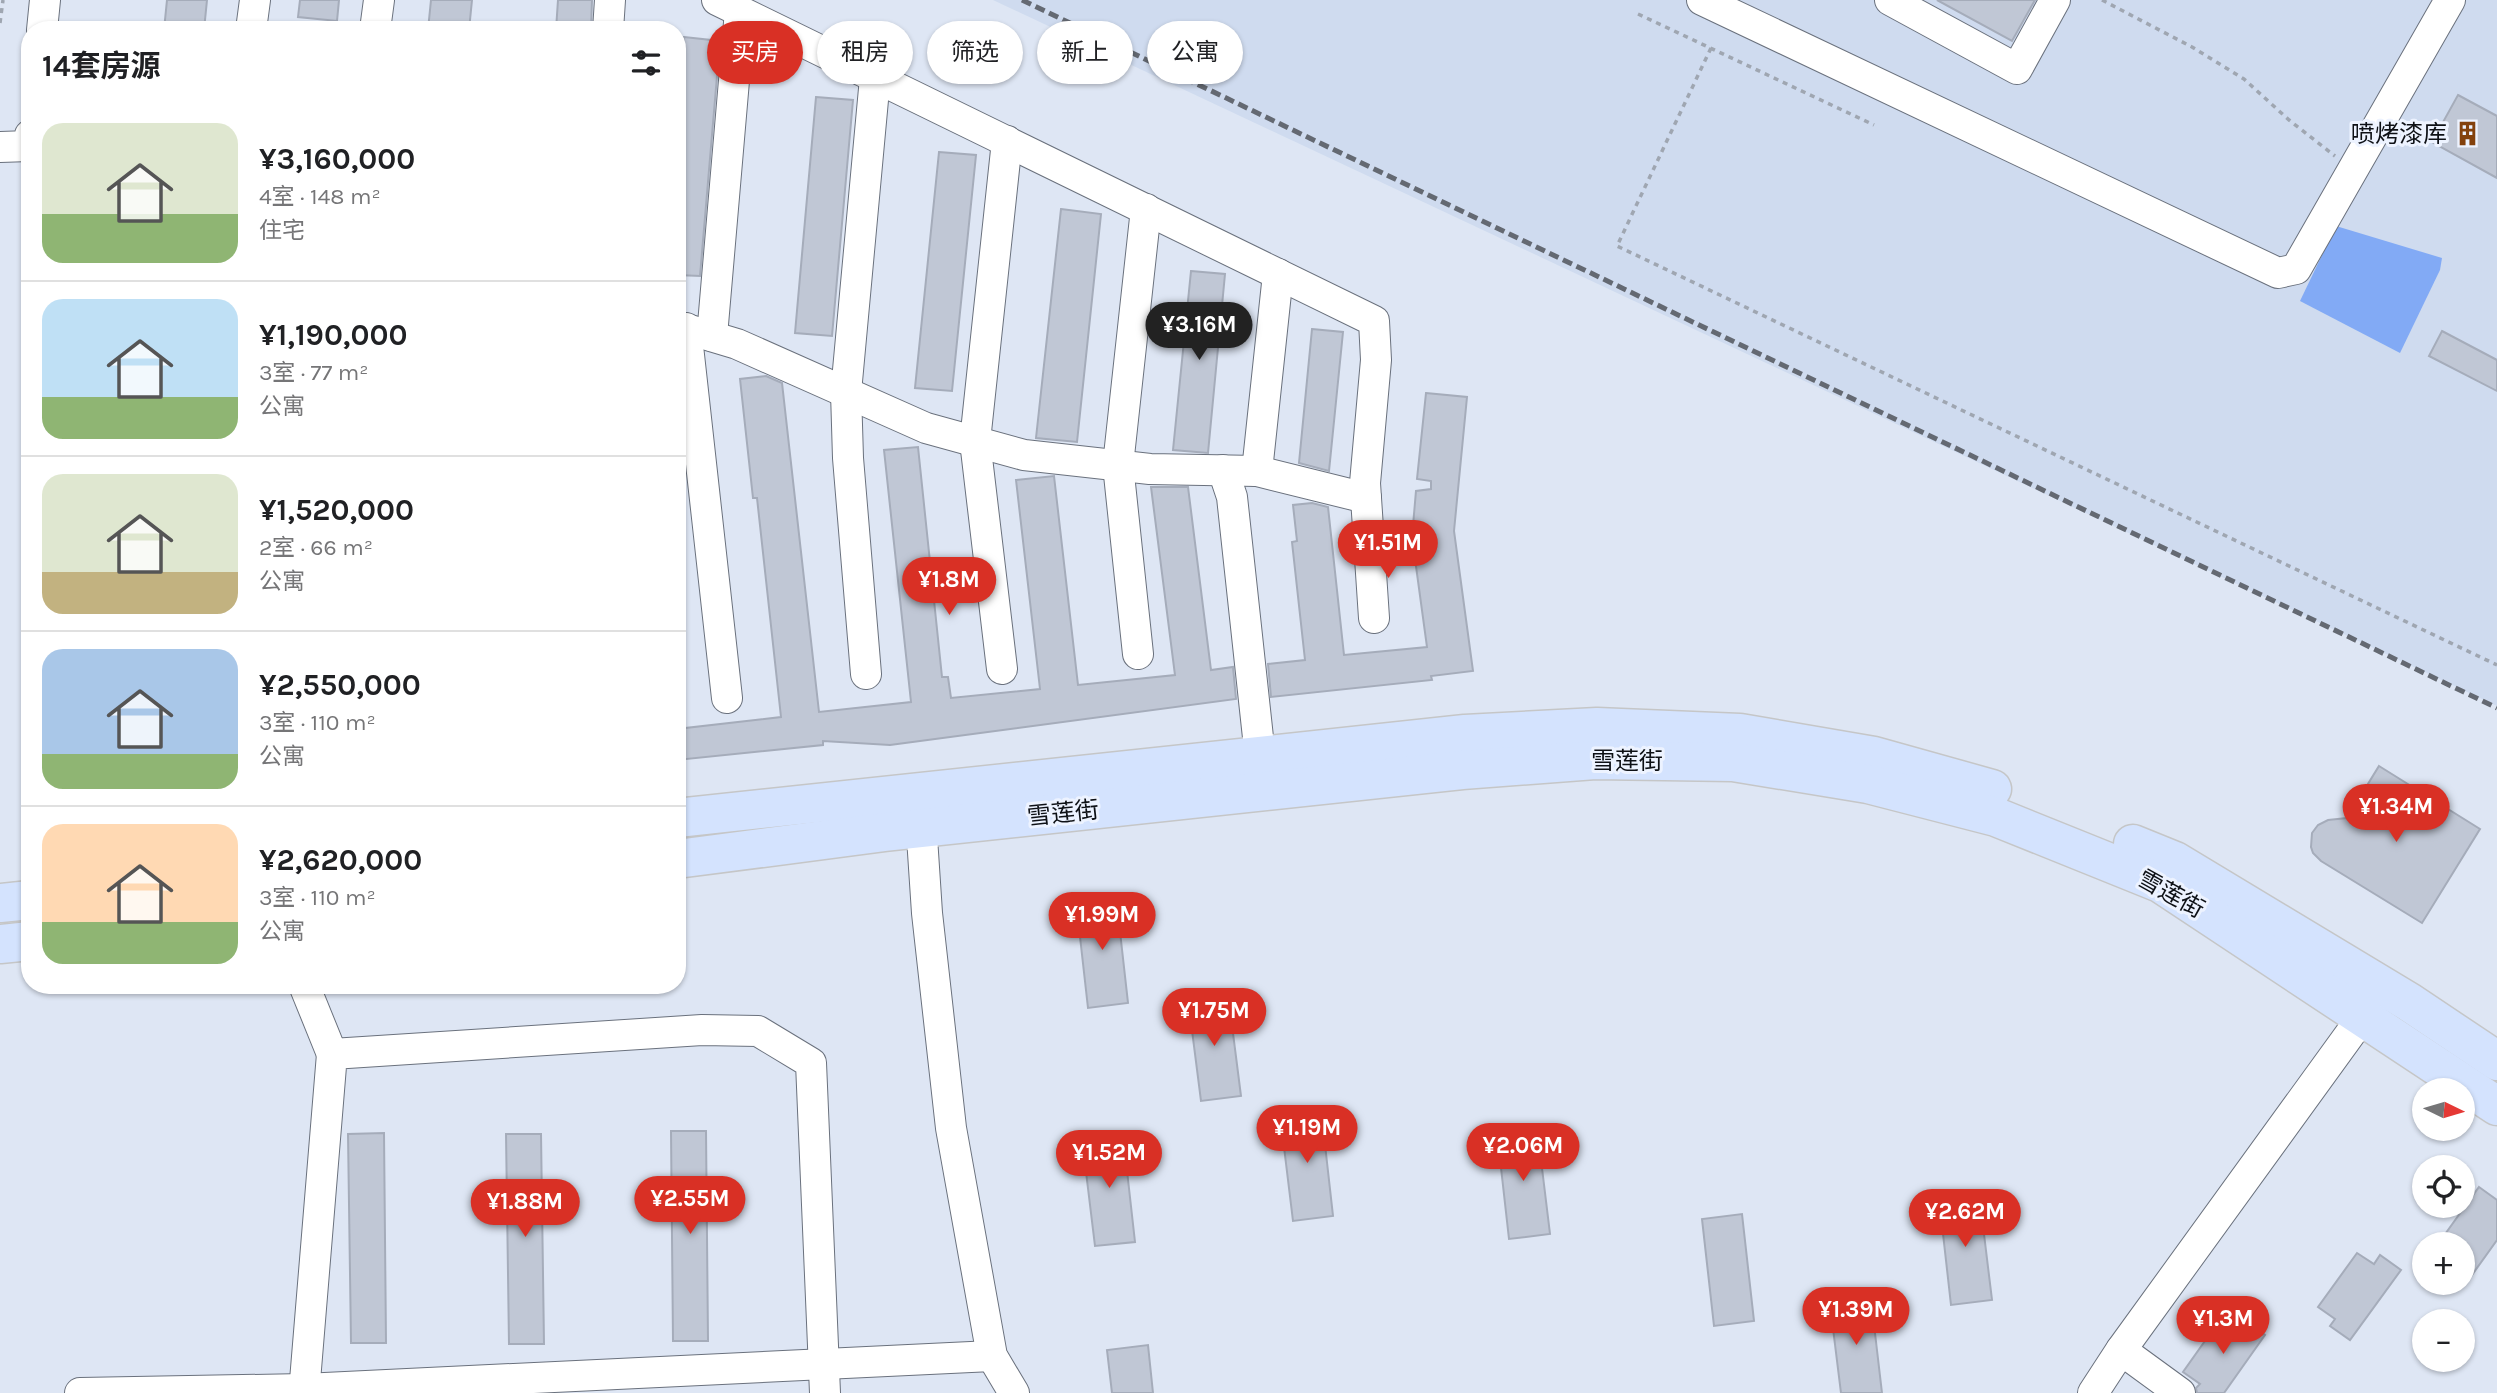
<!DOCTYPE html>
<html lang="zh">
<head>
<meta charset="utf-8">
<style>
  body { margin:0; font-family:Karla,"Noto Sans SC",sans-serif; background:#f6f6f6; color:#202124; height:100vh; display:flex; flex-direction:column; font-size:26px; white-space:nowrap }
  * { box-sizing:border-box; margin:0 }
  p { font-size:23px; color:#757577 }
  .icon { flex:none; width:38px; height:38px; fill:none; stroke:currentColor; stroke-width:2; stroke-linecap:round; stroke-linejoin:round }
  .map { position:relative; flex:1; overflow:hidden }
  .panel { position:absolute; left:21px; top:21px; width:665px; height:973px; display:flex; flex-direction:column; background:#fff; border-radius:28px; box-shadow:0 2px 5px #0004 }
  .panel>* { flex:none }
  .guide { position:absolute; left:707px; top:21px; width:665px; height:63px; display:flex; gap:14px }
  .needle { width:46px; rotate:95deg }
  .controls { position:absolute; left:2412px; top:1078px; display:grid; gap:14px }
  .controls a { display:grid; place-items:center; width:63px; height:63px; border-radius:50%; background:#fff; box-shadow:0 2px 5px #0004; font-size:35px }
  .price { position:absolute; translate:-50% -60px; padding:0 16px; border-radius:24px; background:#d93025; color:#fff; font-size:23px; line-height:46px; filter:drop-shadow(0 2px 4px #0008) }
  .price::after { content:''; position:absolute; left:50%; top:42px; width:21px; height:16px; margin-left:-10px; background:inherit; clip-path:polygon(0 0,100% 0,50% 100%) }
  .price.on { background:#222; color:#fff }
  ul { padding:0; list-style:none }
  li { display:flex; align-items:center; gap:21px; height:175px; padding:0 21px }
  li+li { border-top:2px solid #e0e0e0 }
  li span { display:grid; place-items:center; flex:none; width:196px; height:140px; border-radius:21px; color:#555 }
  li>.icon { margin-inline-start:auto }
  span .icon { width:84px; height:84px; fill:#fffc; stroke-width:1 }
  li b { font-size:30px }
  h2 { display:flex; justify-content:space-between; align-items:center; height:84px; padding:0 21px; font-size:30px }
  .pill { padding:0 24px; border-radius:32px; background:#fff; box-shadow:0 2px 5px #0004; font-size:24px; line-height:63px }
  .pill.on { background:#d93025; color:#fff }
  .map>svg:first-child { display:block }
  .built { fill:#cfdbef }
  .forest { fill:#82aaf5 }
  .building { fill:#c0c7d5; stroke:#a5acba; stroke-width:2 }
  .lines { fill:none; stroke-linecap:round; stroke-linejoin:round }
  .minor-casing { stroke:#6a717d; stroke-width:32 }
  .major-casing { stroke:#c5c6c7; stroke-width:41 }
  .path { stroke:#9fa6b1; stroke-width:3.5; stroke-dasharray:5 5; stroke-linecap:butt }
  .minor { stroke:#fff; stroke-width:30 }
  .major { stroke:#d4e3fe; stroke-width:38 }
  .rail { stroke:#646972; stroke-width:5; stroke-dasharray:10 5; stroke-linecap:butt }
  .labels { text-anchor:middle; stroke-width:6; stroke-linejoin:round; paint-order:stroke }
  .poi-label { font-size:24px; fill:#0d1015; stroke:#edf3ff; text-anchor:end }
  .street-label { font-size:24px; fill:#0d1015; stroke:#edf3ff }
</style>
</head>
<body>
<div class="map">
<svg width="2497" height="1393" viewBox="0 0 2497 1393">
  <rect width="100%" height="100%" fill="#dee6f4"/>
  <path class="built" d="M993 0H2497V706Z"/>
  <path class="forest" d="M2336 226 2442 258 2440 270 2400 353 2300 301Z"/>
  <g class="building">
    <path d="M167 0H207L204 30H164Z"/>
    <path d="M300 0H339L337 21 298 17Z"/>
    <path d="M431 0H472L469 30H428Z"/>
    <path d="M558 0H592L591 30H556Z"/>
    <path d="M1937 0H2035L2012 41Z"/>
    <path d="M684 37 720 41 700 276 677 275V117Z"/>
    <path d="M2458 95 2497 116V178L2432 142Z"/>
    <path d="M816 97 853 100 832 336 795 333Z"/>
    <path d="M939 152 976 155 952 391 915 388Z"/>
    <path d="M1061 209 1101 214 1077 442 1036 438Z"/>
    <path d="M1191 271 1225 274 1208 453 1173 450Z"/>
    <path d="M1312 329 1343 332 1329 471 1299 463Z"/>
    <path d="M2442 331 2497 360V391L2429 356Z"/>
    <path d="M766 376 782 383 819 712 911 702 884 450 918 447 942 677H948L951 698 1040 689 1016 480 1054 476 1078 685 1175 675 1151 487H1188L1211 670 1233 667 1236 699 890 745 823 741V745L677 760V729L781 717 757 498H753L740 379Z"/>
    <path d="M1426 393 1467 397 1454 531 1473 671 1431 676 1432 680 1271 697 1268 664 1305 660 1292 542 1297 541 1293 505 1312 503 1328 507 1344 655 1427 647 1412 537 1416 491 1431 489V481L1417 479Z"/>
    <path d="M2379 766 2480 829 2422 923 2321 861 2313 853 2311 847 2312 833 2318 825 2328 820 2347 818Z"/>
    <path d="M1116 896 1128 1003 1088 1008 1076 901Z"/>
    <path d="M1228 994 1241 1096 1201 1101 1188 999Z"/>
    <path d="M1321 1109 1333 1216 1293 1221 1280 1114Z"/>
    <path d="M1537 1127 1550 1234 1509 1239 1497 1132Z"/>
    <path d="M671 1131H706L708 1341H673Z"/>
    <path d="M384 1133 386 1343H351L348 1134Z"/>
    <path d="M506 1134H541L544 1344H509Z"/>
    <path d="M1123 1135 1135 1242 1095 1246 1082 1139Z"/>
    <path d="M2479 1187 2497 1200V1240L2472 1275 2462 1267V1244H2438Z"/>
    <path d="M1979 1193 1992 1300 1951 1305 1939 1198Z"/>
    <path d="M1742 1214 1754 1321 1714 1326 1702 1219Z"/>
    <path d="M2357 1253 2374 1264 2380 1255 2401 1270 2350 1340 2330 1326 2335 1319 2318 1307Z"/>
    <path d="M1871 1299 1882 1393H1841L1830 1304Z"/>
    <path d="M2222 1317 2238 1329 2245 1320 2265 1335 2224 1393H2197L2196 1388 2200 1384 2183 1372Z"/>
    <path d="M1148 1345 1153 1393H1112L1107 1350Z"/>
  </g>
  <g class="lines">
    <defs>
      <g id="minor">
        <path d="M717 0 1374 321 1376 360 1365 483 1374 618"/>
        <path d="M1702 0 2278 273 2296 269 2450 0"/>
        <path d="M1890 0 2017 69 2055 0"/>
        <path d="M42 30 45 0"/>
        <path d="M251 30 255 0"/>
        <path d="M375 30 379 0"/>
        <path d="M608 30 610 0"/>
        <path d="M0 147 29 146 30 135"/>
        <path d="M677 326 737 344 926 428 1024 455 1150 469 1257 471 1366 498"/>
        <path d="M686 328 727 698"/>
        <path d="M712 336 740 11"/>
        <path d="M1223 470 1232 497 1260 756"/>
        <path d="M1257 471 1278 274"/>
        <path d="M1138 654 1118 465 1146 209"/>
        <path d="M1002 669 975 441 1007 141"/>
        <path d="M866 674 848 458 846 392 875 78"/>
        <path d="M920 807 927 913 951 1128 992 1356 1014 1393"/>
        <path d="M304 985 332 1054"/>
        <path d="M2121 1350 2180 1393"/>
        <path d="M80 1393 304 1389 992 1356"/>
        <path d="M304 1393 332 1054 702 1030 758 1031 811 1063 825 1393"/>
        <path d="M2093 1393 2121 1350 2374 1001"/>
      </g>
      <g id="major">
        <path d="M677 818 1465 734 1597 727 1740 733 1874 756 1992 789"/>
        <path d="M2133 844 2175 861 2409 1002 2497 1061"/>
        <path d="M677 859 885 832 1462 770 1595 760 1733 762 1868 784 1996 817 2160 883 2497 1106"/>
        <path d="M0 903 30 900"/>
        <path d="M0 944 30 941"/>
      </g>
    </defs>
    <use href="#minor" class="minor-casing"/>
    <use href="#major" class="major-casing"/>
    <g class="path">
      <path d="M2102 0 2192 47 2244 79 2289 120 2335 156"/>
      <path d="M1638 14 1874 125"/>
      <path d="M0 23 3 0"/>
      <path d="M1711 48 1617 246 2497 665"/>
    </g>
    <use href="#minor" class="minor"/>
    <use href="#major" class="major"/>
    <path class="rail" d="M1022 0 2497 708"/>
  </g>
  <defs>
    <symbol id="building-bare" viewBox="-9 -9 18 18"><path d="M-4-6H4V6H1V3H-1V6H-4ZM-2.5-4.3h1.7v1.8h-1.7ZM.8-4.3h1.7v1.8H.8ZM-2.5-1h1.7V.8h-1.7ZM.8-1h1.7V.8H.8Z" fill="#83410d" stroke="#edf3ff" stroke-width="2.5" paint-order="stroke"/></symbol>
  </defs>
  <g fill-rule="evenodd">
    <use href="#building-bare" x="2450" y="116" width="35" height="35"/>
  </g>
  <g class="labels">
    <g class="poi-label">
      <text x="2447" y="142">喷烤漆库</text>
    </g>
    <g class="street-label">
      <text x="1627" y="769">雪莲街</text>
      <text transform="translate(1063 813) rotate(-6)" y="8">雪莲街</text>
      <text transform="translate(2171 894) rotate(29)" y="8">雪莲街</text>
    </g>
  </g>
</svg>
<div class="controls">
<a><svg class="needle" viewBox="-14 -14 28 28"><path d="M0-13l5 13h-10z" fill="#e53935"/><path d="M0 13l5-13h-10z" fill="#757577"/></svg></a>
<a><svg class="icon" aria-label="locate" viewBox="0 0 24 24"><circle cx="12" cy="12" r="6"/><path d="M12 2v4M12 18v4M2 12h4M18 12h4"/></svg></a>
<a>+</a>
<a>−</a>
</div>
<b class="price on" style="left:1199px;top:362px">¥3.16M</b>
<b class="price" style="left:1388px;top:580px">¥1.51M</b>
<b class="price" style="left:949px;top:617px">¥1.8M</b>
<b class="price" style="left:2396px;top:844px">¥1.34M</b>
<b class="price" style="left:1102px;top:952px">¥1.99M</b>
<b class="price" style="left:1214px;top:1048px">¥1.75M</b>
<b class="price" style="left:1307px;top:1165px">¥1.19M</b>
<b class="price" style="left:1523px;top:1183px">¥2.06M</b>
<b class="price" style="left:1109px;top:1190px">¥1.52M</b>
<b class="price" style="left:690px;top:1236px">¥2.55M</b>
<b class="price" style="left:525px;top:1239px">¥1.88M</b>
<b class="price" style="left:1965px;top:1249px">¥2.62M</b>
<b class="price" style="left:1856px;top:1347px">¥1.39M</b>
<b class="price" style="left:2223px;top:1356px">¥1.3M</b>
<div class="guide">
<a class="pill on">买房</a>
<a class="pill">租房</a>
<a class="pill">筛选</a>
<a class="pill">新上</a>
<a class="pill">公寓</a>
</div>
<section class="panel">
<h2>14套房源<svg class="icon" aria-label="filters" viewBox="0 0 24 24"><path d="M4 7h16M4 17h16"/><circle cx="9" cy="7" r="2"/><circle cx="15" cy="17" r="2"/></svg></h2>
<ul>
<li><span style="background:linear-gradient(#dfe7d0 65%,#8fb573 0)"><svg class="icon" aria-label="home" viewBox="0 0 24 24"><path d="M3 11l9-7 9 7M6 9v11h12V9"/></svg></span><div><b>¥3,160,000</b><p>4室 · 148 m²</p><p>住宅</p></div></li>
<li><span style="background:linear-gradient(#bfe0f5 70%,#8fb573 0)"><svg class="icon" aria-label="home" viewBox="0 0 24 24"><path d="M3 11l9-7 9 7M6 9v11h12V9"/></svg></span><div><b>¥1,190,000</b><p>3室 · 77 m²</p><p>公寓</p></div></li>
<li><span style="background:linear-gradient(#dfe7d0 70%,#c2b280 0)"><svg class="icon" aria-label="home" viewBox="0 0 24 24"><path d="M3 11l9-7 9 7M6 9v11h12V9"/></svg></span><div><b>¥1,520,000</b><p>2室 · 66 m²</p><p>公寓</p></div></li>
<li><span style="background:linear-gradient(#a9c7e8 75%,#8fb573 0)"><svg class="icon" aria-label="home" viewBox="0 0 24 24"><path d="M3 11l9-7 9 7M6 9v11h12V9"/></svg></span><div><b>¥2,550,000</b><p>3室 · 110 m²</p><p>公寓</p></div></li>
<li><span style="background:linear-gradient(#ffd9b3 70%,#8fb573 0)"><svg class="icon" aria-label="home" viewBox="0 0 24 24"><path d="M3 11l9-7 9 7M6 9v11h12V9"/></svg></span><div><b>¥2,620,000</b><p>3室 · 110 m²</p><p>公寓</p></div></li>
</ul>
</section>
</div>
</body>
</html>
